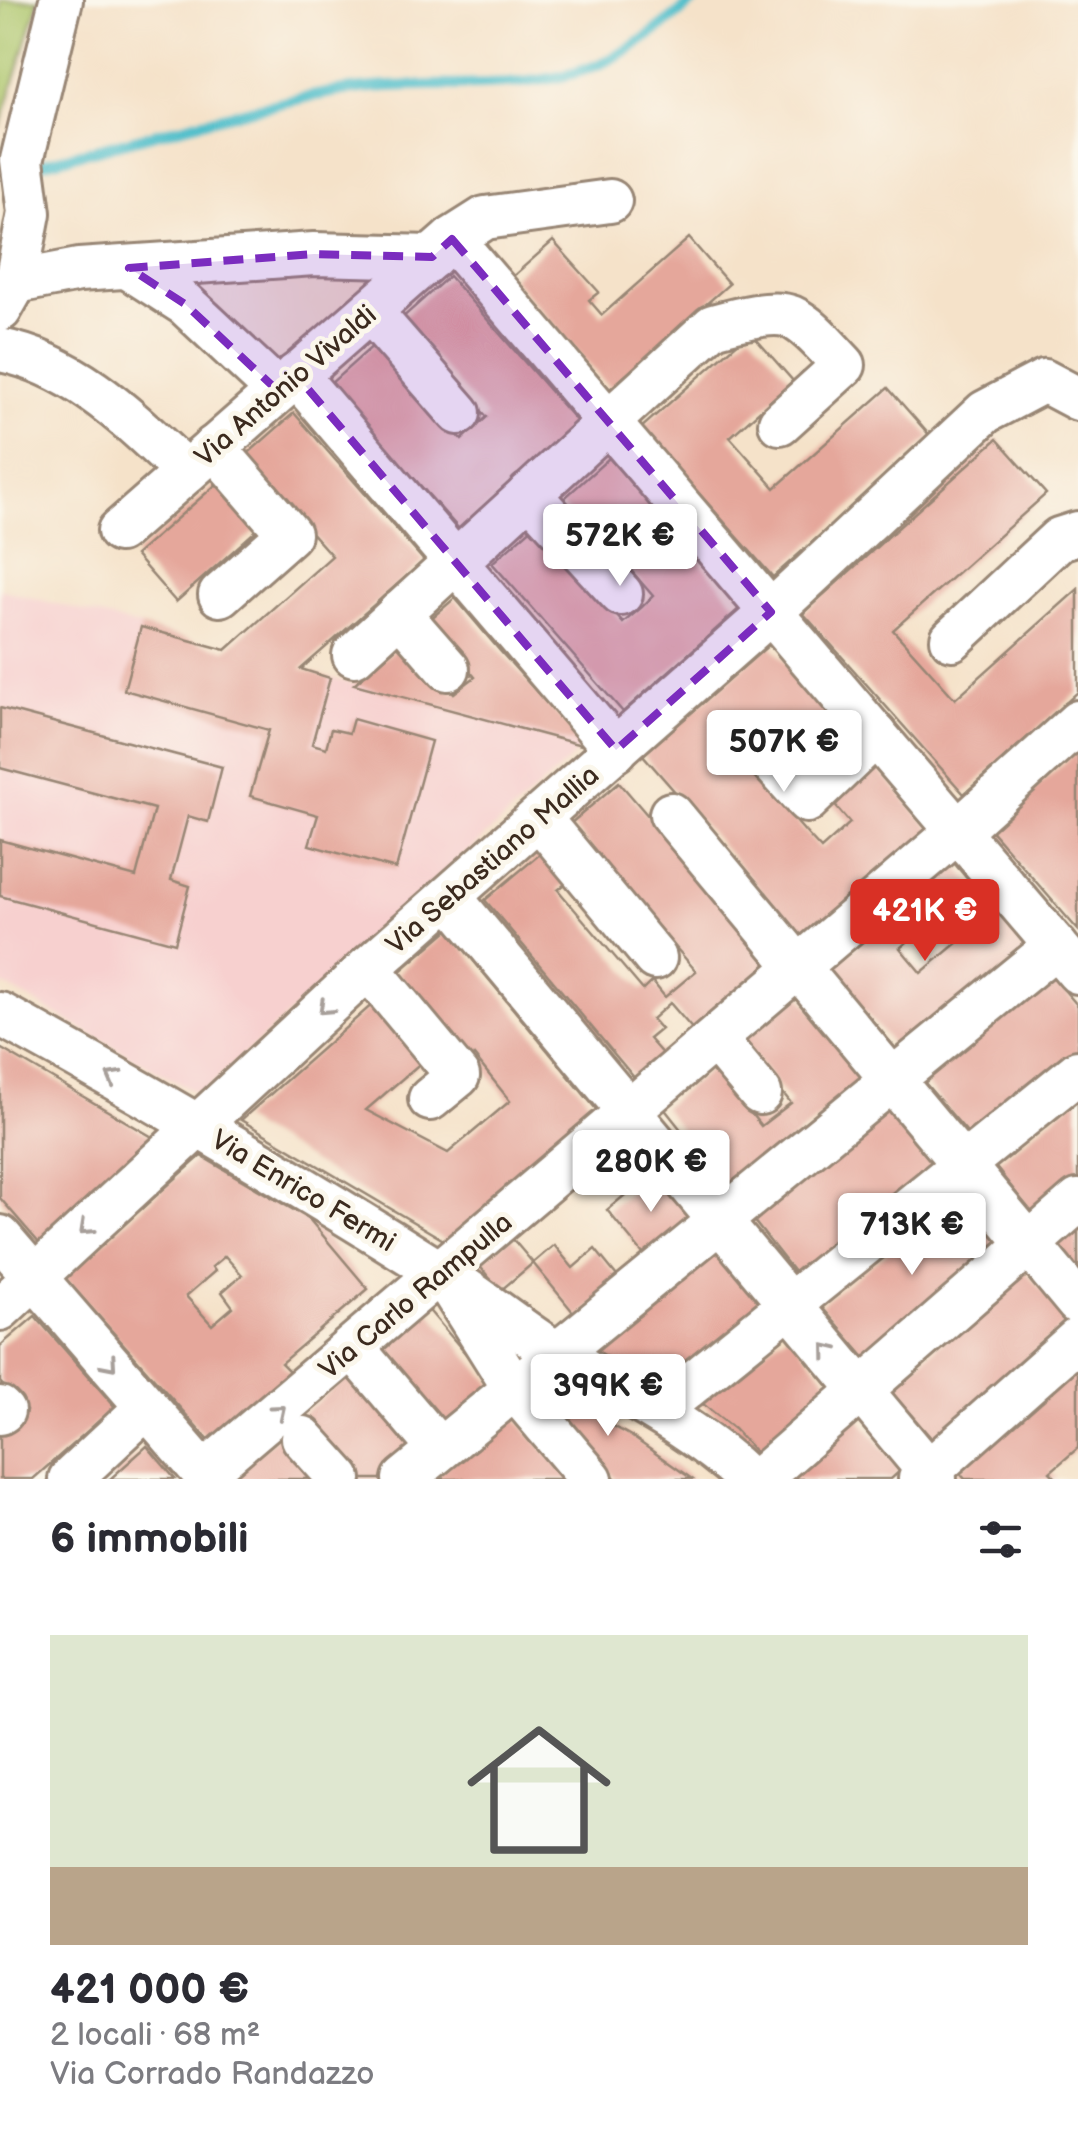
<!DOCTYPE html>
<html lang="it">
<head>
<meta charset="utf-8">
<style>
  body { margin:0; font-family:"Balsamiq Sans",sans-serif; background:#f2f2f3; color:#2b2b33; height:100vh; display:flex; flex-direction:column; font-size:38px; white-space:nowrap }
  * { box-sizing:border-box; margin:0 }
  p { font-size:32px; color:#7c7c81 }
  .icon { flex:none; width:55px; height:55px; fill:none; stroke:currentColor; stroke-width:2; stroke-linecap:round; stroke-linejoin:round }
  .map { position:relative; height:1479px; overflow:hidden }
  .panel { display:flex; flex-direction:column; background:#fff; flex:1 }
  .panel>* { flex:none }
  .price { position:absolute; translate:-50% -85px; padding:0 22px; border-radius:10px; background:#fff; color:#222; font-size:32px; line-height:65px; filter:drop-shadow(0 2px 5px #0008) }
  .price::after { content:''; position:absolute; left:50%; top:60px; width:30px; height:22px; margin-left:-15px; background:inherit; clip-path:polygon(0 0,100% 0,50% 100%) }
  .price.selected { background:#d93025; color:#fff }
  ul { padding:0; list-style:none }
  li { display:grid; align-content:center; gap:20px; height:530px; padding:0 50px }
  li+li { border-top:2px solid #e1e1e2 }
  li span { display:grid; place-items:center; height:310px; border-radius:0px; color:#555 }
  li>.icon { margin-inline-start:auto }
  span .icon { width:180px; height:180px; fill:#fffc; stroke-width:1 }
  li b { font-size:42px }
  h2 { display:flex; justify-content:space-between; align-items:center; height:120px; padding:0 50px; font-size:42px }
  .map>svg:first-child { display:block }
  .built { fill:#f7d0cf }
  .green { fill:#adc66c; stroke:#747845; stroke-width:2.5 }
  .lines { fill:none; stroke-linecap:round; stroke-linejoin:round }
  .stream { stroke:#52bfcb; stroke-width:11 }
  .building { fill:#e5a79b; fill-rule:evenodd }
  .minor-casing { stroke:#988674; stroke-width:48 }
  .minor { stroke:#fff; stroke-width:42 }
  .oneway { stroke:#a79f9a }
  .marked { fill:#7b2cbf; fill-opacity:0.2; stroke:#7b2cbf; stroke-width:8; stroke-dasharray:20 12; stroke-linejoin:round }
  .labels { text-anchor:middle; stroke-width:10; stroke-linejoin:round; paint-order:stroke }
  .street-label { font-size:28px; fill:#3b2a1e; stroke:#fbf7ec }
</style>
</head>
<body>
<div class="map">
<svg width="1078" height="1479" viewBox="0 0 1078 1479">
  <rect width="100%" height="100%" fill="#fbf7ec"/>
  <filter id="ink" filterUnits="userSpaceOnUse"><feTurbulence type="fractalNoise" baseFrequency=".01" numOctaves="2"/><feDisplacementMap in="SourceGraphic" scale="20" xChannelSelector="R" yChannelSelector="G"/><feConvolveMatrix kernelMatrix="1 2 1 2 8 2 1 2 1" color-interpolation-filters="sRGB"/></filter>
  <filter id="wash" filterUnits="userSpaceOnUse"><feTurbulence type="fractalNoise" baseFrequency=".0048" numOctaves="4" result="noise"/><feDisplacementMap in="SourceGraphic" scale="40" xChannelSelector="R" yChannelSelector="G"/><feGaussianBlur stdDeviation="2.25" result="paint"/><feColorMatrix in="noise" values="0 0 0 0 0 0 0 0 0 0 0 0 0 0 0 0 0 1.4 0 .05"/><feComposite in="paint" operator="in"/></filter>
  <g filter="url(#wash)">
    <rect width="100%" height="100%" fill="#f5e2c9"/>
    <path class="built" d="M0 589 585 746 200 1095 0 983Z"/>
    <path class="green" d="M0 0H39L0 127Z"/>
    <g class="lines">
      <path class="stream" d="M40 164C136 140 232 111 329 93 410 77 512 96 587 69 628 55 662 26 696 0"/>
    </g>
    <g id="blocks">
      <g class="building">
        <path d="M689 238 729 284 610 389 512 277 553 241 599 292 589 300 602 315Z"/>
        <path d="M449 276 579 424 460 530 330 384 376 343 462 440 487 417 401 319Z"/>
        <path d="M750 332 793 381 730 437 775 488 888 388 931 437 773 577 641 428Z"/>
        <path d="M294 413 424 561 301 669 330 678 312 744 326 748 331 729 349 733 353 719 431 741 396 869 309 845 318 815 250 796 269 730 124 690 141 627 226 650 332 556 244 457Z"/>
        <path d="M997 439 1046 494 893 630 955 699 1078 589V692L964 794 803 613Z"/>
        <path d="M609 458 740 608 623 712 492 563 536 524 623 623 642 607 653 596 603 538 596 545 559 503Z"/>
        <path d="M220 481 260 527 176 602 135 555Z"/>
        <path d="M455 598 500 651 585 746 354 684 405 640 454 693 475 677 428 621Z"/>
        <path d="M770 644 848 734 806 771 771 730 740 757 808 835 821 849 850 823 832 802 875 765 933 832 806 942 643 755Z"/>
        <path d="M0 708 222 767 208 822 188 816 171 880 190 886 175 943 0 896V840L136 877 154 809 0 768Z"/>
        <path d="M1078 751V930L989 828Z"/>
        <path d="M619 782 774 963 695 1032 670 1003 652 1019 661 1029 649 1039 665 1057 637 1081 485 900 546 849 571 879 558 890 643 990 652 981 665 997 696 971 570 824Z"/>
        <path d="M954 863 973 886 900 948 921 973 996 910 1031 952 898 1051 829 970Z"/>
        <path d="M448 930 600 1114 447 1242 241 1120 375 1002 424 1060 366 1110 448 1153 510 1101 474 1056 469 1059 398 973Z"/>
        <path d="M1045 968 1078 1006V1054L973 1139 919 1076Z"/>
        <path d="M800 994 867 1080 729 1190 663 1107 714 1067 761 1126 791 1103 741 1040Z"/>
        <path d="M0 1048 154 1138 40 1244 0 1198Z"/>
        <path d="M1078 1098V1180L1035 1217 994 1165Z"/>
        <path d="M889 1106 937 1168 799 1278 750 1216Z"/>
        <path d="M201 1156 309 1219 368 1289 281 1363 293 1375 213 1445 64 1277ZM225 1256 242 1275 222 1292 233 1307 212 1325 186 1296 215 1271 212 1267Z"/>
        <path d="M655 1170 696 1219 648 1260 607 1210Z"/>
        <path d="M962 1194 1004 1245 869 1362 820 1305Z"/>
        <path d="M1078 1225V1273L1055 1246Z"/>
        <path d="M511 1237 533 1263 500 1291 478 1264Z"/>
        <path d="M720 1244 766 1306 655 1391 586 1349Z"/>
        <path d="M554 1245 573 1268 595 1249 621 1281 578 1318 533 1263Z"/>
        <path d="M1024 1270 1069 1322 933 1440 889 1389Z"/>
        <path d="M426 1307 494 1387 443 1430 375 1350Z"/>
        <path d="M35 1316 115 1407 33 1479H0V1434L26 1411 0 1382V1346Z"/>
        <path d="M789 1332 838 1393 760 1457 734 1429 698 1400Z"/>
        <path d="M1078 1367V1448L1050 1472 1057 1479H965L957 1470Z"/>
        <path d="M357 1368 422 1445 381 1479H352L300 1417Z"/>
        <path d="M554 1373 583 1409 631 1436 692 1479H616L537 1388Z"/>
        <path d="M508 1410 571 1479H438L436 1476Z"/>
        <path d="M857 1416 901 1470 891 1479H786Z"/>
        <path d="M281 1433 321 1479H235L232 1476Z"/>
        <path d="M147 1446 175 1479H110Z"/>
      </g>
    </g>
  </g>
  <g filter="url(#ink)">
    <use href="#blocks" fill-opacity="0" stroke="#988674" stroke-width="2.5"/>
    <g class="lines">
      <defs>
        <g id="minor">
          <path d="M452 239 1078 972"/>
          <path d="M129 268 185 304 278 391"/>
          <path d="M16 282 79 270 314 254 432 257"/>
          <path d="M0 310 16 282 29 213 22 160 61 0"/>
          <path d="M370 311 459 413"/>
          <path d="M0 350C77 365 130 420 186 472"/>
          <path d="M296 375 616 750"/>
          <path d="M214 447 289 534 220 595"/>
          <path d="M529 494 621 594"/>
          <path d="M119 531 452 239 485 218 610 201"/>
          <path d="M399 613 448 669"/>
          <path d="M952 639 1059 539 1078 533"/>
          <path d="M354 655 713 326C732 321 773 309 791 317 811 326 829 350 844 365L780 423"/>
          <path d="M768 758 807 801 876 735"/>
          <path d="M671 814 1078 1303"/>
          <path d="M539 818 655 958"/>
          <path d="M450 897 935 1479"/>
          <path d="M368 968 458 1076 430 1099"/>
          <path d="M0 1014C149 1096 295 1181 439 1272 480 1297 517 1329 558 1354 623 1394 693 1426 748 1479"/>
          <path d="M715 1039 760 1093"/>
          <path d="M0 1237 209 1479"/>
          <path d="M453 1291 514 1388 591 1479"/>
          <path d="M0 1309 368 968 771 612 985 412 1044 381 1078 399"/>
          <path d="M353 1348 439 1449"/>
          <path d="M0 1408 3 1411 0 1413"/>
          <path d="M658 1411 1078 1072"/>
          <path d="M303 1438 340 1479"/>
          <path d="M204 1473 958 831 1078 722"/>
          <path d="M70 1479 147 1407"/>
          <path d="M404 1479 1056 946"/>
          <path d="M759 1479 1078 1201"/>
          <path d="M920 1479 1078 1339"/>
        </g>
      </defs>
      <use href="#minor" class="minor-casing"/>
      <use href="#minor" class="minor"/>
    </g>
    <defs><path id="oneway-chevron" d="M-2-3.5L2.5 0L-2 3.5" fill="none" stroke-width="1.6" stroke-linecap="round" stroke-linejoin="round" transform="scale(2.5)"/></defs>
    <g class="oneway">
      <use href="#oneway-chevron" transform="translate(325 1008) rotate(137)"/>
      <use href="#oneway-chevron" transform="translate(113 1077) rotate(-151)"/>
      <use href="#oneway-chevron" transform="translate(86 1228) rotate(137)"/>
      <use href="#oneway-chevron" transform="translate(828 1350) rotate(-129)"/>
      <use href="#oneway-chevron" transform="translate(110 1364) rotate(49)"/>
      <use href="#oneway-chevron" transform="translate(279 1411) rotate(-40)"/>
    </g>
  </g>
  <path class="marked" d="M452 239 771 612 616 750 296 375 278 391 185 304 129 268 314 254 432 257Z"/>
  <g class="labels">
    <g class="street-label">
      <text transform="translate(285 385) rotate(-41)" y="10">Via Antonio Vivaldi</text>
      <text transform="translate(492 859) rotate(-41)" y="10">Via Sebastiano Mallia</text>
      <text transform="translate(304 1190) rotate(31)" y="10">Via Enrico Fermi</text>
      <text transform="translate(415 1295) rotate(-40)" y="10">Via Carlo Rampulla</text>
    </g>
  </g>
</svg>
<b class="price" style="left:620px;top:589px">572K €</b>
<b class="price" style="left:784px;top:795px">507K €</b>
<b class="price selected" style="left:925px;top:964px">421K €</b>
<b class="price" style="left:651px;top:1215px">280K €</b>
<b class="price" style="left:912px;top:1278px">713K €</b>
<b class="price" style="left:608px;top:1439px">399K €</b>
</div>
<section class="panel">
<h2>6 immobili<svg class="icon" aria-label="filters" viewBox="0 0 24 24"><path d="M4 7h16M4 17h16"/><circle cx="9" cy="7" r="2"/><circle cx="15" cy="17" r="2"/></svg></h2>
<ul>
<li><span style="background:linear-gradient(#dfe7d0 75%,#b9a48a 0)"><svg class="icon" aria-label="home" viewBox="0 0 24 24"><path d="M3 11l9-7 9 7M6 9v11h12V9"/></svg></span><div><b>421 000 €</b><p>2 locali · 68 m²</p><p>Via Corrado Randazzo</p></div></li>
</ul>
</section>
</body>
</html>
